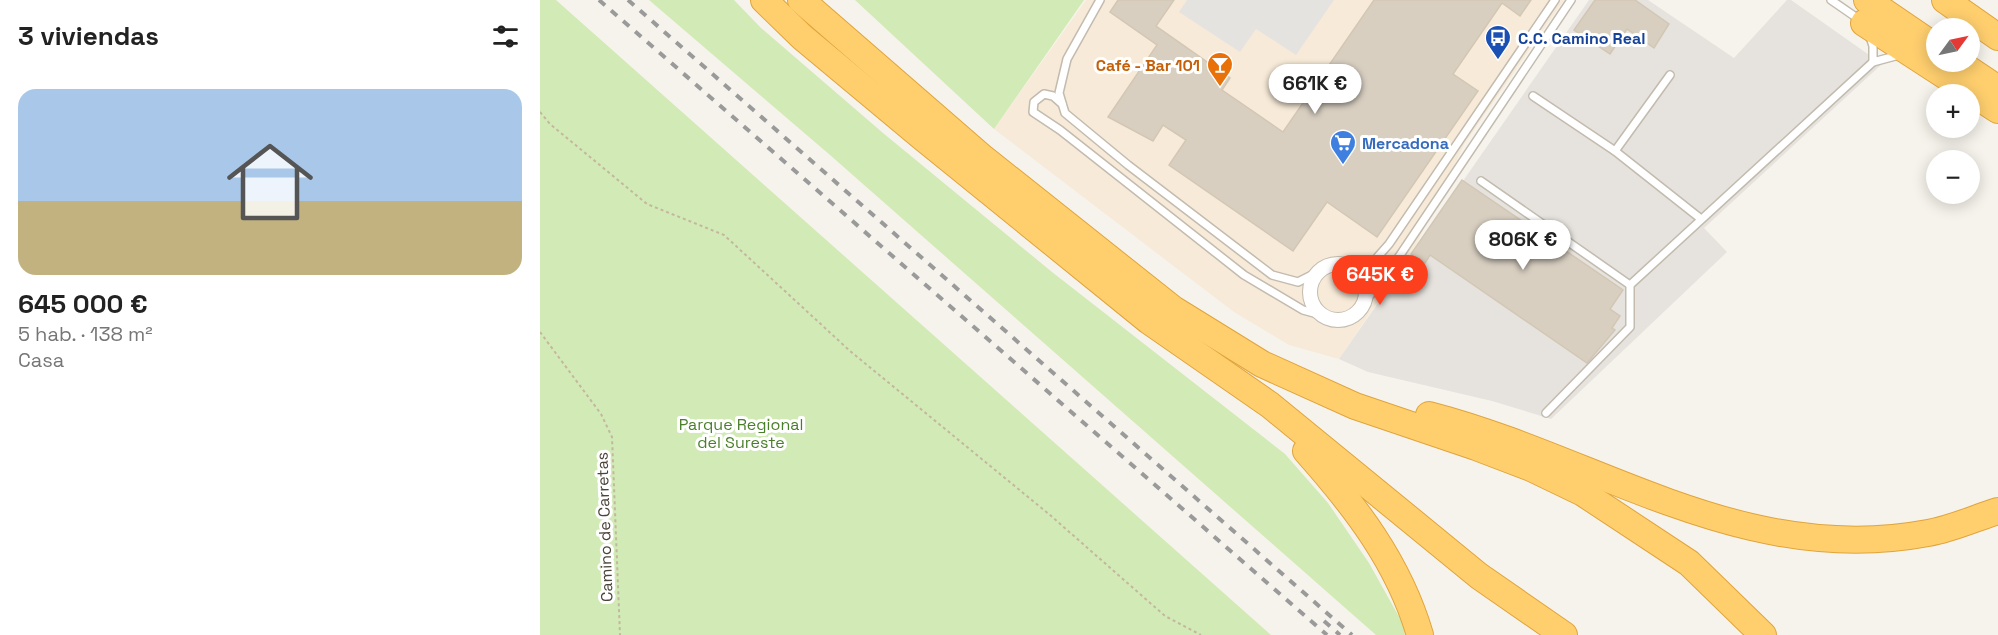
<!DOCTYPE html>
<html lang="es">
<head>
<meta charset="utf-8">
<style>
  body { margin:0; font-family:"Space Grotesk",sans-serif; background:#f6f6f6; color:#222; height:100vh; display:flex; flex-direction:column; font-size:22px; white-space:nowrap }
  * { box-sizing:border-box; margin:0 }
  p { font-size:20px; color:#767676 }
  .icon { flex:none; width:33px; height:33px; fill:none; stroke:currentColor; stroke-width:2; stroke-linecap:round; stroke-linejoin:round }
  .map { position:relative; flex:1; overflow:hidden }
  .side { display:flex; flex-direction:column; background:#fff; width:540px }
  .side>* { flex:none }
  .needle { width:39px; rotate:57deg }
  .fabs { position:absolute; left:1386px; top:18px; display:grid; gap:12px }
  .fabs a { display:grid; place-items:center; width:54px; height:54px; border-radius:50%; background:#fff; box-shadow:0 3px 15px #0003; font-size:30px }
  .price { position:absolute; translate:-50% -51px; padding:0 14px; border-radius:21px; background:#fff; color:#222; font-size:20px; line-height:39px; filter:drop-shadow(0 2px 3px #0008) }
  .price::after { content:''; position:absolute; left:50%; top:36px; width:18px; height:14px; margin-left:-9px; background:inherit; clip-path:polygon(0 0,100% 0,50% 100%) }
  .price.current { background:#fc3f1d; color:#fff }
  ul { padding:0; list-style:none }
  li { display:grid; align-content:center; gap:12px; height:318px; padding:0 18px }
  li span { display:grid; place-items:center; height:186px; border-radius:18px; color:#555 }
  li>.icon { margin-inline-start:auto }
  span .icon { width:108px; height:108px; fill:#fffc; stroke-width:1 }
  li b { font-size:26px }
  h2 { display:flex; justify-content:space-between; align-items:center; height:72px; padding:0 18px; font-size:26px }
  main { display:flex; flex:1; min-height:0 }
  .map>svg:first-child { display:block }
  .commercial { fill:#f7ead8 }
  .industrial { fill:#e6e2dd }
  .green { fill:#d2eab5 }
  .parking { fill:#e5e3e0 }
  .building { fill:#d8cfc1; stroke:#d3c7b4; stroke-width:1.5 }
  .lines { fill:none; stroke-linecap:round; stroke-linejoin:round }
  .lane-casing { stroke:#c2bbae; stroke-width:10 }
  .street-casing { stroke:#c2bbae; stroke-width:16 }
  .highway-casing { stroke:#e0a43c; stroke-width:28 }
  .path { stroke:#c4b79f; stroke-width:2; stroke-dasharray:3 3; stroke-linecap:butt }
  .lane { stroke:#fff; stroke-width:7 }
  .street { stroke:#fff; stroke-width:14 }
  .highway { stroke:#ffcf6e; stroke-width:26 }
  .rail { stroke:#9a9a9a; stroke-width:4; stroke-dasharray:8 8; stroke-linecap:butt }
  .labels { text-anchor:middle; stroke-width:6; stroke-linejoin:round; paint-order:stroke }
  .transit-label { font-size:16px; font-weight:bold; fill:#164399; stroke:#fff; text-anchor:start }
  .food-label { font-size:16px; font-weight:bold; fill:#c56008; stroke:#fff; text-anchor:end }
  .shop-label { font-size:16px; font-weight:bold; fill:#366cbe; stroke:#fff; text-anchor:start }
  .park-label { font-size:16px; fill:#4a7f2a; stroke:#fff }
  .street-label { font-size:16px; fill:#4b4439; stroke:#fff }
</style>
</head>
<body>
<main>
<section class="side">
<h2>3 viviendas<svg class="icon" aria-label="filters" viewBox="0 0 24 24"><path d="M4 7h16M4 17h16"/><circle cx="9" cy="7" r="2"/><circle cx="15" cy="17" r="2"/></svg></h2>
<ul>
<li><span style="background:linear-gradient(#a9c7e8 60%,#c2b280 0)"><svg class="icon" aria-label="home" viewBox="0 0 24 24"><path d="M3 11l9-7 9 7M6 9v11h12V9"/></svg></span><div><b>645 000 €</b><p>5 hab. · 138 m²</p><p>Casa</p></div></li>
</ul>
</section>
<div class="map">
<svg width="1458" height="635" viewBox="0 0 1458 635">
  <rect width="100%" height="100%" fill="#f6f3ec"/>
  <path class="commercial" d="M546 0H1024L925 143 876 245 799 359 749 345 694 312 454 129Z"/>
  <path class="industrial" d="M1049 0H1108L1194 58 1247 0H1251L1342 64 1164 228 1187 252 1011 419 952 401 828 372 799 359Z"/>
  <g class="green">
    <path d="M0 0H16L731 635H0Z"/>
    <path d="M109 0H194L221 28 343 133 512 272 745 454 788 503 829 563 863 624 865 635H836L290 155Z"/>
    <path d="M315 0H544L454 129Z"/>
  </g>
  <path class="parking" d="M647 0H794L756 55 716 29 700 52 639 12Z"/>
  <g class="building">
    <path d="M578 0H634L616 26 690 78 682 90 743 132 834 0H991L980 16 962 3 913 74 938 91 837 237 787 202 753 251 629 165 646 140 623 125 613 141 568 117 617 45 570 12Z"/>
    <path d="M1055 0H1095L1129 24 1114 48 1087 29 1070 54 1034 30Z"/>
    <path d="M922 180 1083 290 1070 309 1080 316 1072 328 1075 330 1047 363 890 255 885 263 871 254Z"/>
  </g>
  <g class="lines">
    <defs>
      <g id="lane">
        <path d="M560 0 527 59 519 93 525 113 588 165 732 275 758 282 776 273"/>
        <path d="M1291 0 1320 20"/>
        <path d="M1330 37 1333 46V62L1359 55"/>
        <path d="M993 96 1075 151 1161 219"/>
        <path d="M522 104 513 96 504 94 494 102 493 112 520 130 704 275 763 310 785 316"/>
        <path d="M1075 151 1130 75"/>
        <path d="M941 181 1090 285 1333 62"/>
        <path d="M817 270 834 261 849 244 1015 0"/>
        <path d="M826 299 840 285 1031 0"/>
        <path d="M1006 413 1090 327V285"/>
      </g>
      <circle id="street" cx="798" cy="292" r="28"/>
      <g id="highway">
        <path d="M224 0 262 37 382 137 609 321 730 405 939 576 1024 635"/>
        <path d="M261 0 443 158 633 309 722 364 815 406 936 447 991 468 1043 493 1149 563 1223 635"/>
        <path d="M1327 0 1396 47"/>
        <path d="M1405 0 1458 37"/>
        <path d="M1324 23 1458 110"/>
        <path d="M1418 62 1458 89"/>
        <path d="M889 415C1059 459 1203 568 1388 533 1412 529 1435 518 1458 511"/>
        <path d="M766 451C815 506 859 563 880 635"/>
      </g>
    </defs>
    <use href="#lane" class="lane-casing"/>
    <use href="#street" class="street-casing"/>
    <use href="#highway" class="highway-casing"/>
    <g class="path">
      <path d="M0 112 10 124 107 204 184 235 310 351 510 515 625 616 661 635"/>
      <path d="M0 332 61 414 72 437 80 635"/>
    </g>
    <use href="#lane" class="lane"/>
    <use href="#street" class="street"/>
    <use href="#highway" class="highway"/>
    <g class="rail">
      <path d="M59 0 787 635"/>
      <path d="M88 0 812 635"/>
      <path d="M784 621 800 635"/>
    </g>
  </g>
  <defs>
    <symbol id="bus-pin" viewBox="-11 -11 22 30"><path d="M0 17L-7.5 6A9.5 9.5 0 1 1 7.5 6Z" fill="#1a4fb4" stroke="#fff"/><path d="M-5-6H5V4H4V6H2V4H-2V6H-4V4H-5ZM-3.5-4V0h7V-4ZM-3.5 1.2v1.5H-2V1.2ZM2 1.2v1.5H3.5V1.2Z" fill="#fff"/></symbol>
    <symbol id="bar-pin" viewBox="-11 -11 22 30"><path d="M0 17L-7.5 6A9.5 9.5 0 1 1 7.5 6Z" fill="#e8710a" stroke="#fff"/><path d="M-6-5H6L.8 .8V4.5H3.5V6h-7V4.5H-.8V.8Z" fill="#fff"/></symbol>
    <symbol id="supermarket-pin" viewBox="-11 -11 22 30"><path d="M0 17L-7.5 6A9.5 9.5 0 1 1 7.5 6Z" fill="#3f7fe0" stroke="#fff"/><path d="M-6-5.5h2.5l.6 2H6L4.5 2H-2.5L-4.4-4H-6ZM-1.5 3.2a1.3 1.3 0 1 0 .1 0ZM3 3.2a1.3 1.3 0 1 0 .1 0Z" fill="#fff"/></symbol>
  </defs>
  <g fill-rule="evenodd">
    <use href="#bus-pin" x="943" y="23" width="30" height="40"/>
    <use href="#bar-pin" x="665" y="50" width="30" height="40"/>
    <use href="#supermarket-pin" x="788" y="128" width="30" height="40"/>
  </g>
  <g class="labels">
    <g class="transit-label">
      <text x="978" y="44">C.C. Camino Real</text>
    </g>
    <g class="food-label">
      <text x="660" y="71">Café - Bar 101</text>
    </g>
    <g class="shop-label">
      <text x="822" y="149">Mercadona</text>
    </g>
    <g class="park-label">
      <text x="201" y="430">Parque Regional<tspan x="201" dy="18">del Sureste</tspan></text>
    </g>
    <g class="street-label">
      <text transform="translate(64 527) rotate(-92)" y="6">Camino de Carretas</text>
    </g>
  </g>
</svg>
<div class="fabs">
<a><svg class="needle" viewBox="-14 -14 28 28"><path d="M0-13l5 13h-10z" fill="#e53935"/><path d="M0 13l5-13h-10z" fill="#767676"/></svg></a>
<a>+</a>
<a>−</a>
</div>
<b class="price" style="left:775px;top:115px">661K €</b>
<b class="price" style="left:983px;top:271px">806K €</b>
<b class="price current" style="left:840px;top:306px">645K €</b>
</div>
</main>
</body>
</html>
